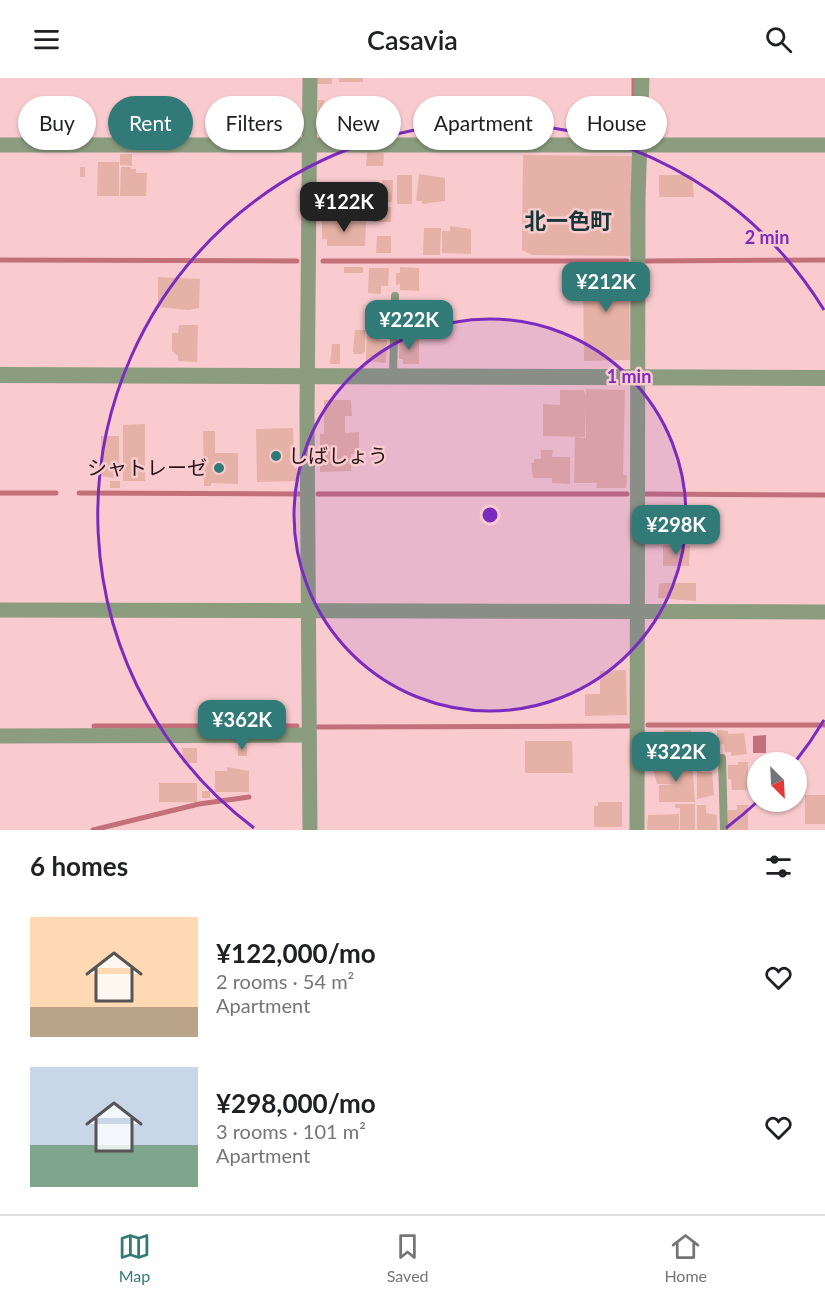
<!DOCTYPE html>
<html lang="en">
<head>
<meta charset="utf-8">
<style>
  body { margin:0; font-family:Lato,"Noto Sans JP",sans-serif; background:#f2f2f2; color:#202124; height:100vh; display:flex; flex-direction:column; font-size:22px; white-space:nowrap }
  * { box-sizing:border-box; margin:0 }
  p { font-size:20px; color:#757577 }
  .icon { flex:none; width:33px; height:33px; fill:none; stroke:currentColor; stroke-width:2; stroke-linecap:round; stroke-linejoin:round }
  .map { position:relative; height:752px; overflow:hidden }
  .sheet { display:flex; flex-direction:column; background:#fff; flex:1 }
  .sheet>* { flex:none }
  .guide { position:absolute; left:18px; top:18px; width:789px; height:54px; display:flex; gap:12px }
  .needle { width:39px; rotate:156deg }
  .controls { position:absolute; left:747px; top:674px; display:grid; gap:12px }
  .controls a { display:grid; place-items:center; width:60px; height:60px; border-radius:50%; background:#fff; box-shadow:0 2px 4px #0004; font-size:30px }
  .price { position:absolute; translate:-50% -51px; padding:0 14px; border-radius:12px; background:#317a77; color:#fff; font-size:20px; line-height:39px; filter:drop-shadow(0 2px 3px #0008) }
  .price::after { content:''; position:absolute; left:50%; top:36px; width:18px; height:14px; margin-left:-9px; background:inherit; clip-path:polygon(0 0,100% 0,50% 100%) }
  .price.active { background:#222; color:#fff }
  ul { padding:0; list-style:none }
  li { display:flex; align-items:center; gap:18px; height:150px; padding:0 30px }
  li span { display:grid; place-items:center; flex:none; width:168px; height:120px; border-radius:0px; color:#555 }
  li>.icon { margin-inline-start:auto }
  span .icon { width:72px; height:72px; fill:#fffc; stroke-width:1 }
  li b { font-size:26px }
  h2 { display:flex; justify-content:space-between; align-items:center; height:72px; padding:0 30px; font-size:26px }
  .chip { padding:0 21px; border-radius:27px; background:#fff; box-shadow:0 2px 4px #0004; font-size:21px; line-height:54px }
  .chip.active { background:#317a77; color:#fff }
  header { display:flex; justify-content:space-between; align-items:center; height:78px; padding:0 30px; background:#fff; font-size:27px; font-weight:600 }
  .tab-bar { display:flex; justify-content:space-around; align-items:center; height:84px; border-top:2px solid #e0e0e0; background:#fff; font-size:16px; color:#757577 }
  .tab-bar a { display:grid; justify-items:center; gap:3px }
  .tab-bar .active { color:#317a77 }
  .map>svg:first-child { display:block }
  .water { fill:#c3707b }
  .lines { fill:none; stroke-linecap:round; stroke-linejoin:round }
  .stream { stroke:#c3707b; stroke-width:5 }
  .building { fill:#e6b1a6 }
  .service { stroke:#8b9c7f; stroke-width:8 }
  .minor { stroke:#8b9c7f; stroke-width:15 }
  .tertiary { stroke:#8b9c7f; stroke-width:16 }
  .ring { fill:none; stroke:#7b2cbf; stroke-width:3 }
  .poi-dot { fill:#317a77; stroke:#f9cbcf; stroke-width:2 }
  .labels { text-anchor:middle; stroke-width:5; stroke-linejoin:round; paint-order:stroke }
  .poi-label { font-size:20px; fill:#281417; stroke:#f9cbcf; text-anchor:start }
  .quarter-label { font-size:22px; font-weight:bold; fill:#143736; stroke:#f9cbcf }
  .centre { fill:#7b2cbf; stroke:#f9cbcf; stroke-width:3 }
  .ring-label { font-size:18px; text-anchor:middle; font-weight:bold; fill:#7b2cbf; stroke:#f9cbcf; stroke-width:5; stroke-linejoin:round; paint-order:stroke }
</style>
</head>
<body>
<header><svg class="icon" aria-label="menu" viewBox="0 0 24 24"><path d="M4 6h16M4 12h16M4 18h16"/></svg>Casavia<svg class="icon" aria-label="search" viewBox="0 0 24 24"><circle cx="10" cy="10" r="6"/><path d="M15 15l6 6"/></svg></header>
<div class="map">
<svg width="825" height="752" viewBox="0 0 825 752">
  <rect width="100%" height="100%" fill="#f9cbcf"/>
  <path class="water" d="M766 657V675H753V658Z"/>
  <g class="lines">
    <g class="stream">
      <path d="M634 30V0"/>
      <path d="M0 182 297 183"/>
      <path d="M323 183H627"/>
      <path d="M646 183 825 182"/>
      <path d="M0 415H56"/>
      <path d="M79 415 302 416"/>
      <path d="M318 416H627"/>
      <path d="M646 416 825 417"/>
      <path d="M648 647H825"/>
      <path d="M94 648H297"/>
      <path d="M318 649 629 648"/>
      <path d="M93 752 199 726 249 719"/>
    </g>
  </g>
  <g class="building">
    <rect x="316" y="0" width="16" height="6"/>
    <rect x="339" y="0" width="24" height="4"/>
    <path d="M318 22H324L323 37H318Z"/>
    <path d="M367 74 384 75 383 88H366Z"/>
    <path d="M120 76H132V88L120 87Z"/>
    <path d="M523 77 632 78 630 178 532 177 522 172Z"/>
    <path d="M98 84H119V118H97Z"/>
    <rect x="80" y="89" width="5" height="10"/>
    <path d="M121 89H131V91H136V95H147L146 118H120Z"/>
    <path d="M419 96 445 100V123L422 126V123H416Z"/>
    <rect x="397" y="97" width="15" height="29"/>
    <path d="M659 97H692L694 119H659Z"/>
    <path d="M382 102H393L392 124H368V104L382 105Z"/>
    <path d="M374 128 391 129V144H374Z"/>
    <path d="M322 143 366 144 365 168H327V161H322Z"/>
    <path d="M450 148 471 151V176L442 175V153H450Z"/>
    <path d="M424 150H441L440 177H423Z"/>
    <path d="M377 158H391V175H376Z"/>
    <path d="M629 187 630 282 584 283 583 188Z"/>
    <rect x="344" y="189" width="19" height="6"/>
    <path d="M400 189 419 190V213L400 212V206L396 207V195H400Z"/>
    <path d="M369 190H389L388 208H381V216L368 215Z"/>
    <path d="M158 199 200 201 199 230 188 232 158 229Z"/>
    <path d="M403 225H418V250L402 249Z"/>
    <path d="M368 230H387V248H381V251H367Z"/>
    <path d="M179 247H198L197 284 178 283V278L172 273V255H178Z"/>
    <path d="M355 252H365V273L362 276H354L353 273Z"/>
    <path d="M367 253H379V262H387L386 285 366 283Z"/>
    <path d="M399 260H419V286H403V281H399Z"/>
    <path d="M332 266H340V286H330Z"/>
    <path d="M586 311 625 312 623 397H627L626 410H596L597 405H574L575 359 586 360V330L585 359 543 358V326L560 327V312H584L586 318Z"/>
    <path d="M324 322H351L352 338H345V355L359 354V376H351V393L320 394V356H324Z"/>
    <path d="M145 346V403H123V347Z"/>
    <path d="M293 350 294 390H299V403L257 404 256 351Z"/>
    <path d="M203 353H215V375H238V406L211 405V408H204Z"/>
    <path d="M101 358H119V401L101 398Z"/>
    <path d="M541 372H553L552 379H570V406L552 405V400H533L531 385H534V381H541Z"/>
    <rect x="110" y="403" width="10" height="7"/>
    <path d="M686 429H695V454H667V432H686Z"/>
    <path d="M663 467 690 468 689 488H663Z"/>
    <path d="M664 505H696V523L658 520 659 506Z"/>
    <path d="M626 592 627 637 585 638V616H600V593Z"/>
    <path d="M664 652H691L694 670H691V673H670V669H664Z"/>
    <path d="M717 652 728 653V656L744 655 747 676 731 678V674H725L724 666 717 667Z"/>
    <path d="M716 659V682H710V688H696V661Z"/>
    <path d="M525 663H572L573 695H525Z"/>
    <rect x="238" y="668" width="9" height="10"/>
    <path d="M182 670H197V685H183Z"/>
    <rect x="649" y="678" width="12" height="5"/>
    <path d="M677 684H692L695 724H659V707L682 706H657L653 691H657V687H677Z"/>
    <path d="M738 684H748V712H732L731 701H728V687H738Z"/>
    <path d="M227 689 249 693V714H215V693H227Z"/>
    <path d="M697 690H701V694H712L714 717 697 721Z"/>
    <rect x="159" y="705" width="38" height="19"/>
    <rect x="202" y="713" width="8" height="7"/>
    <rect x="805" y="717" width="20" height="29"/>
    <path d="M598 724H622V749H594V728H598Z"/>
    <path d="M675 726H695V752H680V730H675Z"/>
    <path d="M697 727H706V735L717 737V752H697Z"/>
    <path d="M737 727H748V752H728V732H737Z"/>
    <path d="M679 736V752H649L647 750 648 737Z"/>
  </g>
  <g class="lines">
    <g class="service">
      <path d="M393 297 395 218"/>
      <path d="M722 680 724 752"/>
    </g>
    <g class="minor">
      <path d="M0 67H825"/>
      <path d="M0 532 825 534"/>
      <path d="M0 658 309 657"/>
      <path d="M310 752 307 337 310 0"/>
      <path d="M637 752 638 120 642 0"/>
    </g>
    <path class="tertiary" d="M0 297 825 300"/>
  </g>
  <circle cx="490" cy="437" r="196" fill="#7b2cbf" fill-opacity=".12"/>
  <g class="ring">
    <circle cx="490" cy="437" r="196"/>
    <path d="M824 642A392 392 0 0 1 795 684M757 724A392 392 0 0 1 726 750M254 750A392 392 0 1 1 824 232"/>
  </g>
  <g class="poi-dot">
    <circle cx="276" cy="378" r="6"/>
    <circle cx="219" cy="390" r="6"/>
  </g>
  <g class="labels">
    <g class="poi-label">
      <text x="288" y="385">しばしょう</text>
      <text x="207" y="397" text-anchor="end">シャトレーゼ</text>
    </g>
    <g class="quarter-label">
      <text x="568" y="151">北一色町</text>
    </g>
  </g>
  <circle cx="490" cy="437" r="9" class="centre"/>
  <g class="ring-label">
    <text x="767" y="166">2 min</text>
    <text x="629" y="305">1 min</text>
  </g>
</svg>
<div class="controls">
<a><svg class="needle" viewBox="-14 -14 28 28"><path d="M0-13l5 13h-10z" fill="#e53935"/><path d="M0 13l5-13h-10z" fill="#757577"/></svg></a>
</div>
<b class="price active" style="left:344px;top:155px">¥122K</b>
<b class="price" style="left:606px;top:235px">¥212K</b>
<b class="price" style="left:409px;top:273px">¥222K</b>
<b class="price" style="left:676px;top:478px">¥298K</b>
<b class="price" style="left:242px;top:673px">¥362K</b>
<b class="price" style="left:676px;top:705px">¥322K</b>
<div class="guide">
<a class="chip">Buy</a>
<a class="chip active">Rent</a>
<a class="chip">Filters</a>
<a class="chip">New</a>
<a class="chip">Apartment</a>
<a class="chip">House</a>
</div>
</div>
<section class="sheet">
<h2>6 homes<svg class="icon" aria-label="filters" viewBox="0 0 24 24"><path d="M4 7h16M4 17h16"/><circle cx="9" cy="7" r="2"/><circle cx="15" cy="17" r="2"/></svg></h2>
<ul>
<li><span style="background:linear-gradient(#ffd9b3 75%,#b9a48a 0)"><svg class="icon" aria-label="home" viewBox="0 0 24 24"><path d="M3 11l9-7 9 7M6 9v11h12V9"/></svg></span><div><b>¥122,000/mo</b><p>2 rooms · 54 m²</p><p>Apartment</p></div><svg class="icon" aria-label="heart" viewBox="0 0 24 24"><path d="M12 20l-8-8c-3-5 5-10 8-4 3-6 11-1 8 4z"/></svg></li>
<li><span style="background:linear-gradient(#c9d6e8 65%,#7fa58c 0)"><svg class="icon" aria-label="home" viewBox="0 0 24 24"><path d="M3 11l9-7 9 7M6 9v11h12V9"/></svg></span><div><b>¥298,000/mo</b><p>3 rooms · 101 m²</p><p>Apartment</p></div><svg class="icon" aria-label="heart" viewBox="0 0 24 24"><path d="M12 20l-8-8c-3-5 5-10 8-4 3-6 11-1 8 4z"/></svg></li>
</ul>
</section>
<nav class="tab-bar">
<a class="active"><svg class="icon" aria-label="map" viewBox="0 0 24 24"><path d="M3 6l6-2 6 2 6-2v14l-6 2-6-2-6 2zM9 4v14M15 6v14"/></svg>Map</a>
<a><svg class="icon" aria-label="saved" viewBox="0 0 24 24"><path d="M7 4h10v16l-5-4-5 4z"/></svg>Saved</a>
<a><svg class="icon" aria-label="home" viewBox="0 0 24 24"><path d="M3 11l9-7 9 7M6 9v11h12V9"/></svg>Home</a>
</nav>
</body>
</html>
